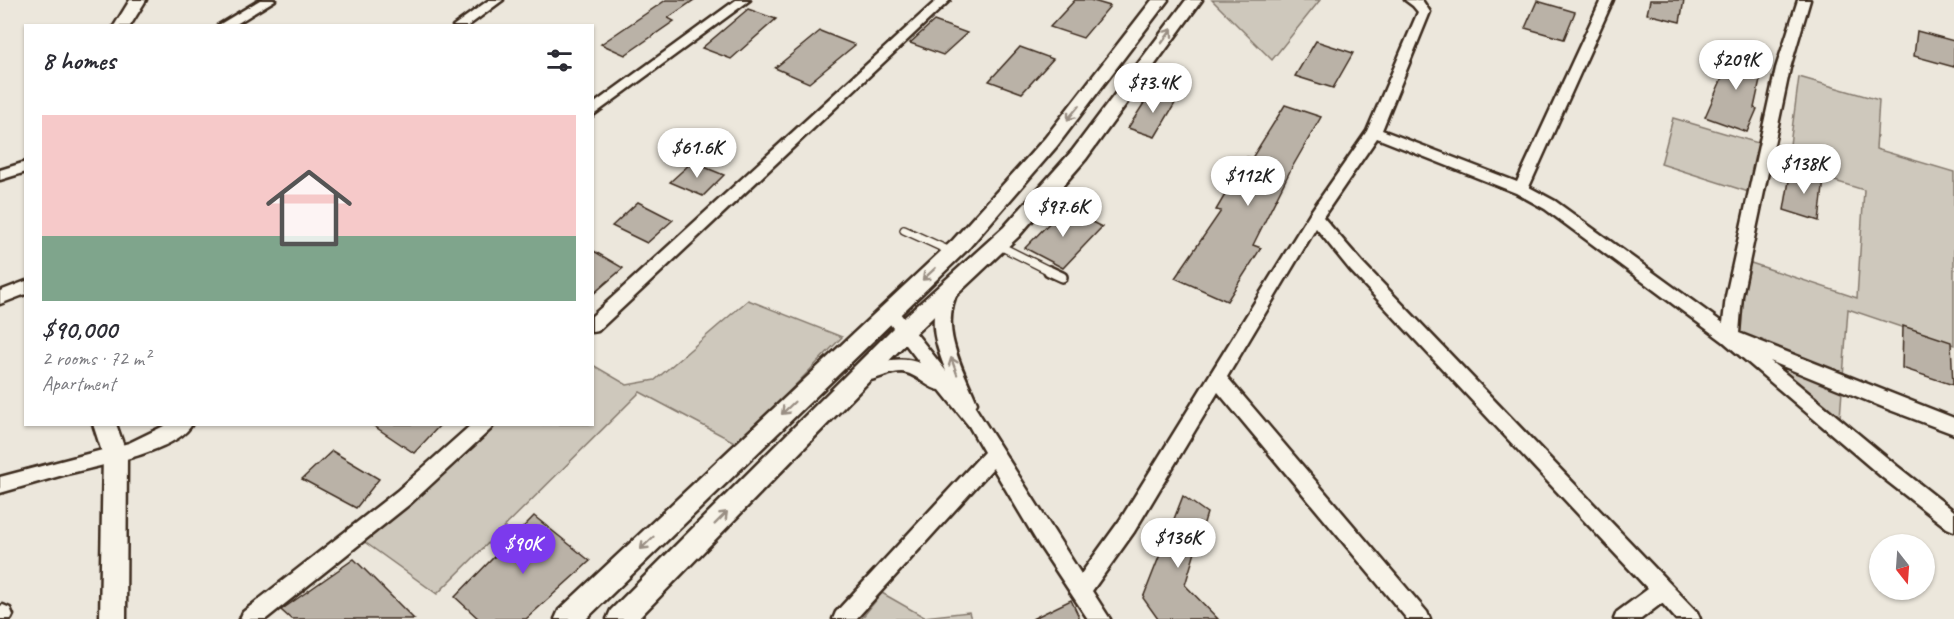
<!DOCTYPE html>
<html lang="en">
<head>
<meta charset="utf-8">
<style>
  body { margin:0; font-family:Caveat,sans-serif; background:#f7f7f7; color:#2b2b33; height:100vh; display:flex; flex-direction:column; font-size:22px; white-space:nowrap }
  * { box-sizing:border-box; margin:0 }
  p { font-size:20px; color:#7c7c81 }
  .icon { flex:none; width:33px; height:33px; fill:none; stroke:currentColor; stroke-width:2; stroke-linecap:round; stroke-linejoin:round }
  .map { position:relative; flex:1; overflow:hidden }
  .drawer { position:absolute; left:24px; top:24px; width:570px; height:402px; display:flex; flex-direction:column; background:#fff; border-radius:0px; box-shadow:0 2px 4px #0004 }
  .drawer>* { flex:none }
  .needle { width:39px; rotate:163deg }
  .buttons { position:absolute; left:1869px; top:534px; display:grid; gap:12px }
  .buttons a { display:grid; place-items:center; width:66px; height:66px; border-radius:50%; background:#fff; box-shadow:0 2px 4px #0004; font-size:30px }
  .price { position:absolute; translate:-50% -51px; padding:0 14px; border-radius:21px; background:#fff; color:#222; font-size:20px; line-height:39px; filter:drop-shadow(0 2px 3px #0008) }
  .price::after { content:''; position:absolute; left:50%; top:36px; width:18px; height:14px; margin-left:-9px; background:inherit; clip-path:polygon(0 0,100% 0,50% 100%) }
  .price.on { background:#7c3aed; color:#fff }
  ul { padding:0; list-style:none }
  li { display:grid; align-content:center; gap:12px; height:318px; padding:0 18px }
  li span { display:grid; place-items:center; height:186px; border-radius:0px; color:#555 }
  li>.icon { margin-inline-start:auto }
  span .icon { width:108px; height:108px; fill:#fffc; stroke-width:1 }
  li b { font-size:26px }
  h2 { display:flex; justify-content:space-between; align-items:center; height:72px; padding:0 18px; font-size:26px }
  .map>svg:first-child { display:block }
  .green { fill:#cec8bc; stroke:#84796d; stroke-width:1.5 }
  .building { fill:#bab2a7; stroke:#3b2a1e; stroke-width:1.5 }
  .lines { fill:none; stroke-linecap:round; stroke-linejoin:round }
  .service-far1-casing { stroke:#3b2a1e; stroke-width:10 }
  .service-casing { stroke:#3b2a1e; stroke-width:14 }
  .minor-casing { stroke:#3b2a1e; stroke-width:5 }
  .tertiary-casing { stroke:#3b2a1e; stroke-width:5 }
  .service-far1 { stroke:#f7f3e8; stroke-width:7 }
  .service { stroke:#f7f3e8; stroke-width:9 }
  .minor { fill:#f7f3e8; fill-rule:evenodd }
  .tertiary { fill:#f7f3e8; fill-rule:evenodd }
  .oneway { stroke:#998e83 }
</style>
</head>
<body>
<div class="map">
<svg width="1954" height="619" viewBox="0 0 1954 619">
  <rect width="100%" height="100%" fill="#ece7dc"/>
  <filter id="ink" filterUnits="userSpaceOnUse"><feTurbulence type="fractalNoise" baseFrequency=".0167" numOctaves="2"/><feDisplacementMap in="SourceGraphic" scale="12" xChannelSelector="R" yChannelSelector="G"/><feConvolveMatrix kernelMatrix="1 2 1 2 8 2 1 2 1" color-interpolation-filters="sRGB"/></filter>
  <g filter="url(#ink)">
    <g class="green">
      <path d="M1212 0H1320L1272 60Z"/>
      <path d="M1799 77 1879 100 1876 149 1954 172V345L1848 309 1840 418 1726 332 1739 259 1857 298 1864 190 1764 159 1758 195 1661 164 1673 118 1789 152Z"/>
      <path d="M748 300 842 337 738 444 640 392 437 594 359 538 483 425 592 424 593 365 627 385 655 380Z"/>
      <path d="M882 593 924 617 969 612 971 619H861Z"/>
    </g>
    <g class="building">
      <path d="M666 0H694L668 18 674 21 625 55 601 44Z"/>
      <path d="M1075 0H1090L1110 6 1083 38 1050 27Z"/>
      <path d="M1650 0H1684L1680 22 1647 14Z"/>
      <path d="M1537 1 1575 12 1564 39 1525 28Z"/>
      <path d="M748 9 776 19 731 59 702 48Z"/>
      <path d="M934 21 967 33 943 55 910 43Z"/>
      <path d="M820 31 855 45 809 83 775 68Z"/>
      <path d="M1917 31 1954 41V67L1914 56Z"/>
      <path d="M1316 41 1353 53 1333 88 1295 76Z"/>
      <path d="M1020 47 1053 59 1022 93 989 81Z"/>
      <path d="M1722 50 1764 62 1754 108 1757 109 1747 132 1705 117 1722 78 1716 76Z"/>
      <path d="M1151 92 1177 100 1155 137 1128 128Z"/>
      <path d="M1285 105 1321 117 1290 171 1253 245 1261 248 1227 301 1175 278 1221 211 1216 210 1247 157 1252 158Z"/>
      <path d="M692 162 724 175 703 196 670 182Z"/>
      <path d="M1791 169 1824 179 1819 221 1784 210Z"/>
      <path d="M638 202 673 220 647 243 612 226Z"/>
      <path d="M1064 208 1102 227 1063 268 1025 248Z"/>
      <path d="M592 250 623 268 592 295Z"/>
      <path d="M1903 326 1951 342 1953 385 1902 368Z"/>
      <path d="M371 424H441L414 453Z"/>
      <path d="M332 451 379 479 356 508 302 479Z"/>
      <path d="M1183 496 1207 513 1185 585 1218 619H1158L1143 598Z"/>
      <path d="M534 516 590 561 526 619H479L455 597Z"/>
      <path d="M354 559 414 619H291L281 610Z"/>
      <path d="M1071 600 1080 619H1032Z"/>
    </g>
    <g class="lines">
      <defs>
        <g id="service-far1">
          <path d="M904 230 952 252"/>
          <path d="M998 245 1052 272"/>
        </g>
        <path id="service" d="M1049 271 1062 277"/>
        <g id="minor">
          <path d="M260 0H275L233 26H217Z"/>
          <path d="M489 0H503L468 26H453Z"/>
          <path d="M736 0H750L592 116V105Z"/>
          <path d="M937 0H950L598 331 592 332V316Z"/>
          <path d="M1405 0H1422L1430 12 1382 130 1517 182 1601 0H1613L1529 187 1555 201 1723 323 1726 296 1776 68 1798 0H1810L1790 68 1742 296 1739 333 1954 418V434L1890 410 1770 361 1897 466 1954 511V531L1947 528 1883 478 1724 342 1545 209 1516 193 1377 138 1323 217 1362 262 1697 612 1700 619H1676L1662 603 1641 619H1614L1617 612 1648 589 1350 270 1316 228 1227 377 1427 612 1430 619H1407L1218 392 1134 532 1092 591 1110 619H1088L1039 545 993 468 856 619H833L836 612 984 452 969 426 940 390C926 388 917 373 901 372 886 372 871 384 858 380L855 375 858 370C879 362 898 355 920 363L883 315 881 311 883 307 889 305 895 307 946 371C933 338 927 316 945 285H957L959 289C938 327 962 367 977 403L975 407 1081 574 1120 520 1310 213 1367 131 1418 12 1413 6Z"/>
          <path d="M26 162V172L0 180V170Z"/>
          <path d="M26 281V294L0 304V291Z"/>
          <path d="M168 424H192C178 452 92 467 63 475 42 481 21 487 0 493V477L129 443Z"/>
          <path d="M472 424H494L491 429 411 503 266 619H240L243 612 397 491Z"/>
          <path d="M3 605 10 608 13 615 11 619H0V606Z"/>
        </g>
        <g id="tertiary">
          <path d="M130 0H146L130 26H114Z"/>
          <path d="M1152 0H1168L1057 146 967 250 586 619H555L559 610 953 240 1045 138Z"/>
          <path d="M1186 0H1202L1086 159 1018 237 913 336 638 619H607L611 610 897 324 1004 227 1072 151Z"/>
          <path d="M93 424H116L127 455 126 619H100L103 455Z"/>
        </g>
      </defs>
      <use href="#service-far1" class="service-far1-casing"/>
      <use href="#service" class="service-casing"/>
      <use href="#minor" class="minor-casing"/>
      <use href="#tertiary" class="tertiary-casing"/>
      <use href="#service-far1" class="service-far1"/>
      <use href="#service" class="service"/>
      <use href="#minor" class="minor"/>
      <use href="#tertiary" class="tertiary"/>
    </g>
    <defs><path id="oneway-shaft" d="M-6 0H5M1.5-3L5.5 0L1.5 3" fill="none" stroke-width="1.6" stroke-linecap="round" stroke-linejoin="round" transform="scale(1.5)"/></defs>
    <g class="oneway">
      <use href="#oneway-shaft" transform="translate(1167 36) rotate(-54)"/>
      <use href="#oneway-shaft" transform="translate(1073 113) rotate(129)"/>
      <use href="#oneway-shaft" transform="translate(929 274) rotate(137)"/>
      <use href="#oneway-shaft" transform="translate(954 366) rotate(-110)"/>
      <use href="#oneway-shaft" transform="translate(788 408) rotate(136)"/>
      <use href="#oneway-shaft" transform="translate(721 518) rotate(-45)"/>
      <use href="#oneway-shaft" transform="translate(647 543) rotate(136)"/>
    </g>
  </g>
</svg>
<div class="buttons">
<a><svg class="needle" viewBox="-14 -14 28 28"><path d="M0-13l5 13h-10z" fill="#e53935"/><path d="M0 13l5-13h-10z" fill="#7c7c81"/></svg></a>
</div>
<b class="price" style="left:1736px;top:91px">$209K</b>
<b class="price" style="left:1153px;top:114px">$73.4K</b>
<b class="price" style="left:697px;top:179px">$61.6K</b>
<b class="price" style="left:1804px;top:195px">$138K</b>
<b class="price" style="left:1248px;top:207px">$112K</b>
<b class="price" style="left:1063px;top:238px">$97.6K</b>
<b class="price" style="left:1178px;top:569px">$136K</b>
<b class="price on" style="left:523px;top:575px">$90K</b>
<section class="drawer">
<h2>8 homes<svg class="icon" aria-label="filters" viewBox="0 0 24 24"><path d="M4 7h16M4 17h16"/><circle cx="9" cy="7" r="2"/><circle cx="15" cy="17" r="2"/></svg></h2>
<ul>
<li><span style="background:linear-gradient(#f6c9c9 65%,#7fa58c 0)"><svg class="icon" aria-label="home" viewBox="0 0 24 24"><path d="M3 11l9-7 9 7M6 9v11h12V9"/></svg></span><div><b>$90,000</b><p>2 rooms · 72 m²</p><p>Apartment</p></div></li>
</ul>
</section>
</div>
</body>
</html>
